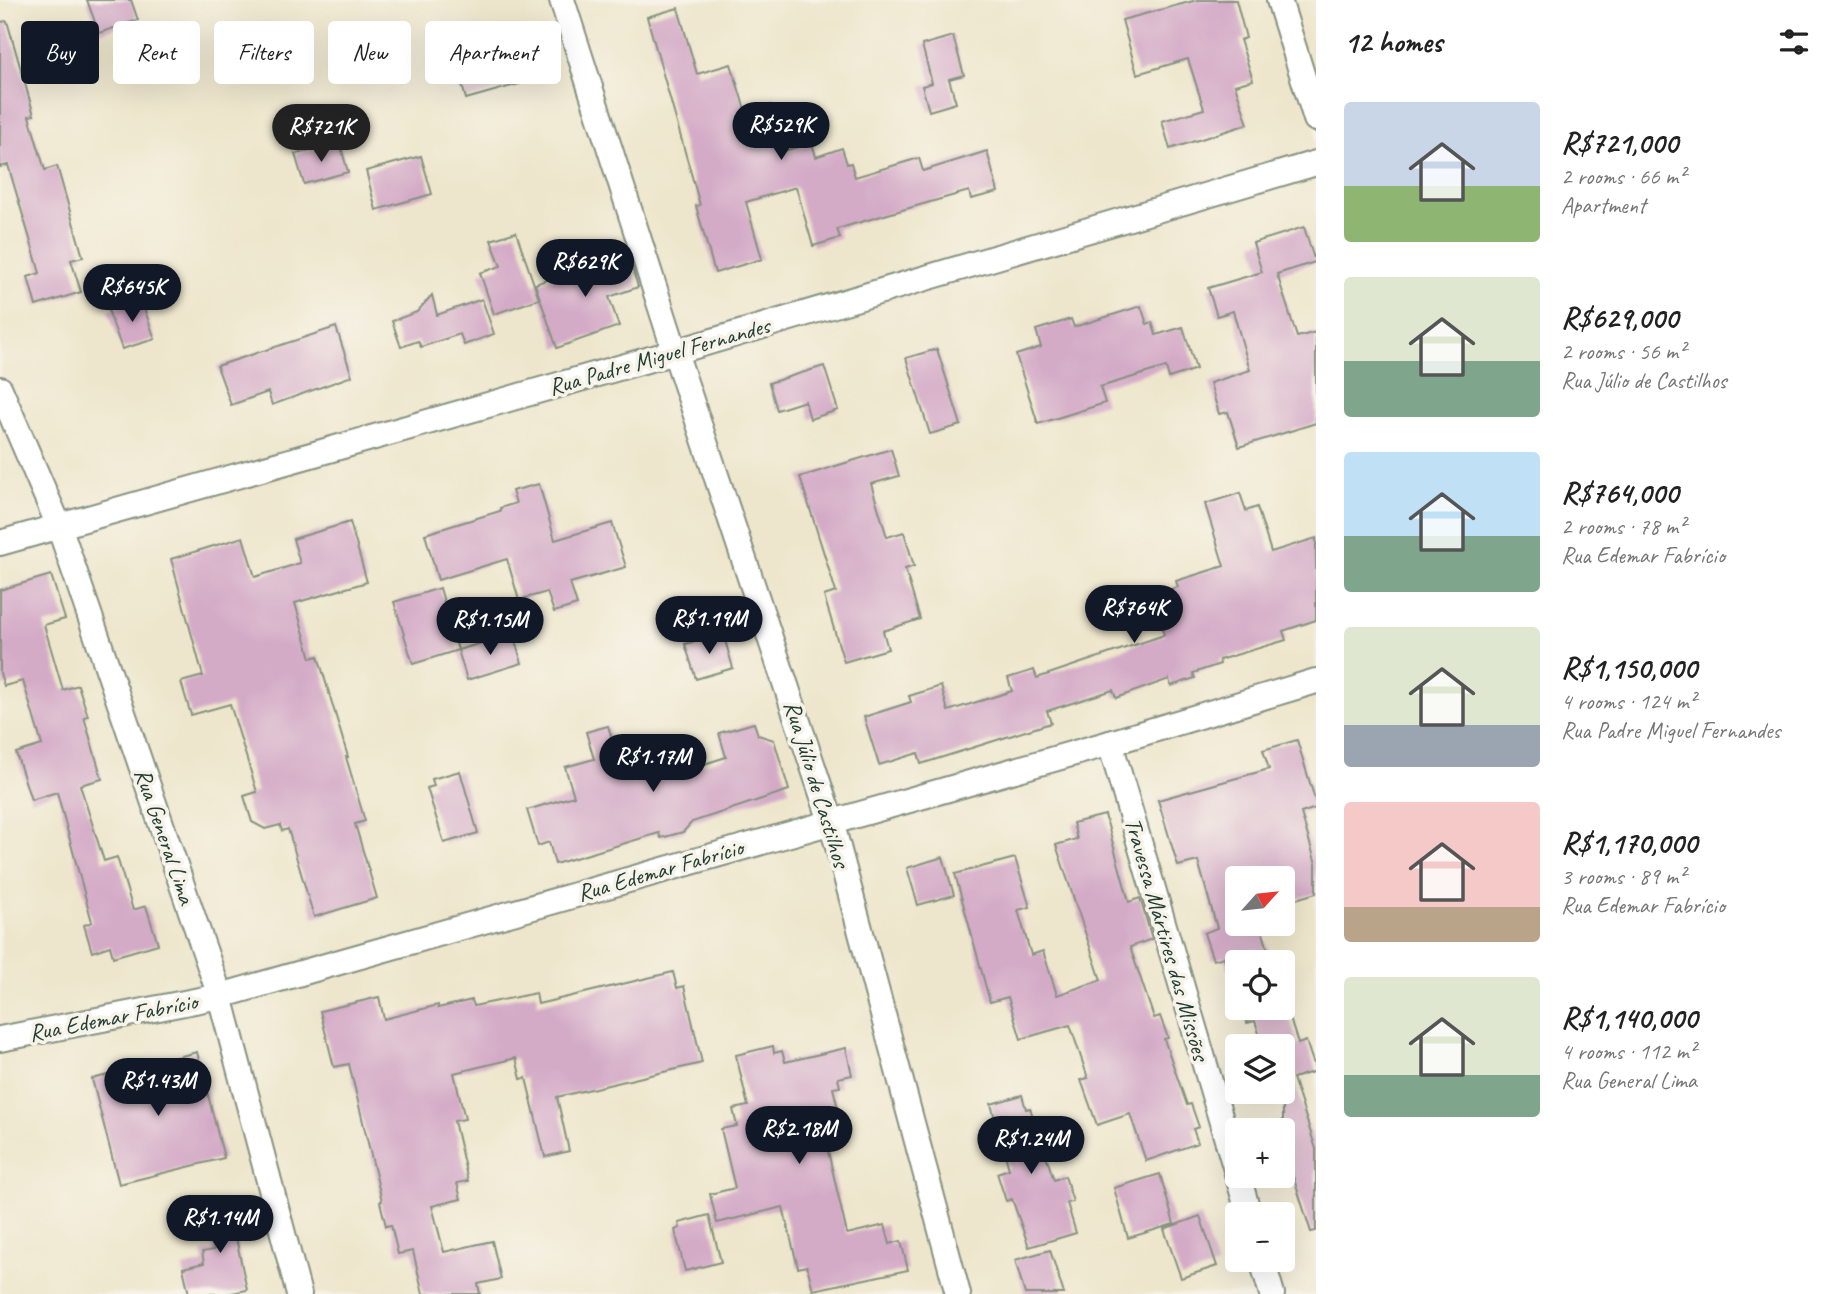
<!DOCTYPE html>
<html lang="en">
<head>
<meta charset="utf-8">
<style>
  body { margin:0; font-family:Caveat,sans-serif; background:#f2f2f2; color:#222; height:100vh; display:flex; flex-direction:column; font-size:26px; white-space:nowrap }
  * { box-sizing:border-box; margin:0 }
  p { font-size:23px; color:#767676 }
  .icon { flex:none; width:38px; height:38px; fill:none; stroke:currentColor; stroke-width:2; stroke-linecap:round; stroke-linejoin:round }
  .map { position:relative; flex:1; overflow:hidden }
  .details { display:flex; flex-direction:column; background:#fff; width:525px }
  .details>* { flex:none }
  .top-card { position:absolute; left:21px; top:21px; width:665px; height:63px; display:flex; gap:14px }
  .needle { width:46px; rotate:63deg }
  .buttons { position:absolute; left:1225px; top:866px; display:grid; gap:14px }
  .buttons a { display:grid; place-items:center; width:70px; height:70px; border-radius:7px; background:#fff; box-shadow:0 7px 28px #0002; font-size:35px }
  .price { position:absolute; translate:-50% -60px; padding:0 16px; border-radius:24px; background:#111827; color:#fff; font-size:23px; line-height:46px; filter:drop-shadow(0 2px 4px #0008) }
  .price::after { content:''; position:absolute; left:50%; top:42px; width:21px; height:16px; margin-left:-10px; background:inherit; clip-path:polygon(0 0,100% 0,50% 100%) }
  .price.on { background:#222; color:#fff }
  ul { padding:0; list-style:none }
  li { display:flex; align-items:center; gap:21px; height:175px; padding:0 28px }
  li span { display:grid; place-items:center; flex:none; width:196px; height:140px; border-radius:7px; color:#555 }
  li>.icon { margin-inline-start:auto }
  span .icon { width:84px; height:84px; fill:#fffc; stroke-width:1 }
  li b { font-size:30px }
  h2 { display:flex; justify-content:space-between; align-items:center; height:84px; padding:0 28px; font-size:30px }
  .tag { padding:0 24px; border-radius:7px; background:#fff; box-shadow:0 7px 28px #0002; font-size:24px; line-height:63px }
  .tag.on { background:#111827; color:#fff }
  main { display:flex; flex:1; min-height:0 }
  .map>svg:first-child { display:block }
  .building { fill:#d4abc7 }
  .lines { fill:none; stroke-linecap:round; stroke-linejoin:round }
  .street-casing { stroke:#869280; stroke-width:28 }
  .street { stroke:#fff; stroke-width:24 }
  .labels { text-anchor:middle; stroke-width:7; stroke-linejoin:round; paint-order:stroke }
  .street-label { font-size:24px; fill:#1f3d34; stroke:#f7f3e8 }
</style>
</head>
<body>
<main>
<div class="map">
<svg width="1316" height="1294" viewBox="0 0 1316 1294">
  <rect width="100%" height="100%" fill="#f7f3e8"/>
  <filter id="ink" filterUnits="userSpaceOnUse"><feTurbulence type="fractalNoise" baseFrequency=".0143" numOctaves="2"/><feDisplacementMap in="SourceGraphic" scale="14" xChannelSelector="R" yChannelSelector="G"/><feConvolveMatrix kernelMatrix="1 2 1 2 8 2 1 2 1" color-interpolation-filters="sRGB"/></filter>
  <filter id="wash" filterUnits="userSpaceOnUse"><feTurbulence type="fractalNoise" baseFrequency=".00686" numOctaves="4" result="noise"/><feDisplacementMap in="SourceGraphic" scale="28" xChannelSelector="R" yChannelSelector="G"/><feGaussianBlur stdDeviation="1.57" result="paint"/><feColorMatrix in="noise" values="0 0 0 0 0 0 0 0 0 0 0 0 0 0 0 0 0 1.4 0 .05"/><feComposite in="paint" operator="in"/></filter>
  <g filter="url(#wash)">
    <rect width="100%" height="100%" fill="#eee6cc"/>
    <g id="blocks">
      <g class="building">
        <path d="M87 0H131L138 20 99 33Z"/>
        <path d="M1197 0H1236L1246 38 1240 40 1253 80 1235 85 1248 124 1170 149 1162 121 1204 109 1188 59 1137 74 1122 20Z"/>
        <path d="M678 8 697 74 731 64 746 113 771 105 784 151 812 143 816 157 842 148 847 164 851 163 855 177 919 158 923 171 987 151 998 192 971 199 969 191 888 214 837 229 840 238 813 246 796 187 746 202 762 259 715 273 696 206 700 205 647 17Z"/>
        <path d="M7 21 34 115 29 116 45 170 57 166 83 257 71 260 81 292 36 306 28 277 40 273 8 165 0 167V22Z"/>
        <path d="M519 31 533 80 466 99 452 50Z"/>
        <path d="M953 36 964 75 949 79 956 103 929 111 922 86 932 83 922 45Z"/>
        <path d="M340 144 348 172 304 184 295 154Z"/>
        <path d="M421 156 432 194 376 210 366 171Z"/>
        <path d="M1304 227 1315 262 1277 274 1297 337 1316 332V423L1239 447 1228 412 1219 414 1210 383 1250 370 1233 311 1217 316 1208 288 1262 272 1253 243Z"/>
        <path d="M516 232 539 299 494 314 480 273 501 266 491 240Z"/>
        <path d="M627 252 638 287 609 297 619 326 557 348 535 284Z"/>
        <path d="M432 295 437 315 482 299 494 334 464 345 460 334 421 347 418 341 401 347 392 321 417 312Z"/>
        <path d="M141 300 155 339 122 349 108 310Z"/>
        <path d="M1141 306 1147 324 1152 322 1156 335 1183 327 1196 369 1169 378 1166 367 1100 387 1105 403 1038 424 1016 355 1041 347 1036 330 1071 319 1074 327Z"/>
        <path d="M336 327 352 376 272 405 268 392 231 405 217 366Z"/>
        <path d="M937 349 961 425 930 434 906 358Z"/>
        <path d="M824 366 838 410 810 419 805 401 777 410 769 383Z"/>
        <path d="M891 449 899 476 871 484 887 537 904 532 914 566 905 569 920 619 883 631 888 649 844 662 824 596 836 592 800 477Z"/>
        <path d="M539 484 555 540 612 523 626 567 570 583 577 605 554 612 547 592 519 600 507 559 438 580 425 534 500 511V508L516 503 512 491Z"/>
        <path d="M1240 493 1246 511 1257 507 1271 552 1316 538V620L1283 631 1286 640 1219 660 1220 664 1193 673 1195 678 1171 686 1169 679 1116 698 1113 690 1047 711 1051 723 921 764 918 753 879 765 864 717 911 702 909 696 941 686 948 711 1012 691 1008 678 1034 670 1037 678 1164 635 1151 595 1178 587 1176 581 1224 566 1205 504Z"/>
        <path d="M350 522 367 582 295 603 311 658 318 656 348 757H346L365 821 355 824 377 898 314 917 288 829 282 831 280 825 265 829 252 822 244 796 257 792 230 704 191 715 181 682 203 676 171 559 243 537 255 577 300 563 293 539Z"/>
        <path d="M51 575 65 619 44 625 63 690 78 685 88 716 84 717 102 779 80 785 104 861 117 857 133 910 146 906 158 944 113 957 110 946 92 952 84 925 92 922 57 792 31 800 16 753 42 745 23 681 4 686 0 673V590Z"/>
        <path d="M440 588 458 650 413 664 394 602Z"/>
        <path d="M723 633 733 668 696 679 685 644Z"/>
        <path d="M513 634 522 663 467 680 458 650Z"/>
        <path d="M754 723 758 735 774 740 789 790 692 822 683 832 661 838 659 833 555 864 549 842 538 846 527 810 574 796 565 767 594 759 586 732 608 726 622 770 658 759 673 774 726 757 719 733Z"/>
        <path d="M1297 740 1316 803V808L1301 813 1316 864V893L1283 903V878H1237V924H1260L1272 962H1237V993L1224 957 1213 960 1204 933 1217 928 1198 861 1178 866 1158 800 1269 769 1263 750Z"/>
        <path d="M460 771 478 833 444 843 427 788 434 786 432 779Z"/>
        <path d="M1105 815 1129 902 1140 898 1152 939 1130 947 1154 1018 1160 1016 1168 1038 1164 1039 1187 1105 1191 1104 1199 1127 1193 1129 1198 1143 1146 1161 1130 1114 1097 1125 1081 1080 1088 1078 1070 1025 1021 1039 1008 997 990 1002 955 874 1015 858 1030 907 1018 910 1031 955 1043 951 1057 995 1101 980 1056 845 1077 839 1073 823Z"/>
        <path d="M943 857 954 895 918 905 907 868Z"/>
        <path d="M673 972 677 988 684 986 702 1063 557 1097 569 1151 545 1157 526 1078 521 1079 516 1058 454 1073 465 1119 454 1121 468 1181 457 1183 461 1199 432 1206 444 1252 492 1241 501 1279 478 1284 480 1294H423L413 1251 398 1254 391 1225 386 1226 380 1202 382 1201 349 1064 334 1067 320 1011 379 997 384 1019 438 1005V1008L472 1000 474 1006 536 993 538 1004Z"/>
        <path d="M1283 996 1298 1044 1306 1041 1316 1071 1293 1078 1316 1149V1231L1311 1232 1283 1145V1046H1263L1255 1021 1247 1023 1242 1008H1283Z"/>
        <path d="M773 1046 774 1053 782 1051 785 1062 846 1048 852 1075 838 1078 840 1087 833 1088 844 1133 825 1138 847 1234 885 1225 890 1244 901 1241 908 1270 813 1290 807 1266 798 1268 783 1207 717 1223 710 1194 735 1188 721 1129 737 1126 733 1109 748 1106 736 1055Z"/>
        <path d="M197 1052 224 1158 119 1184 92 1079Z"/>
        <path d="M1022 1095 1026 1109 1030 1108 1054 1180 1065 1176 1073 1202 1067 1203 1076 1233 1029 1247 1012 1199 1006 1201 997 1173 1009 1169 991 1104Z"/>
        <path d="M1160 1174 1174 1224 1128 1238 1114 1188Z"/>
        <path d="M241 1202 248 1230 235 1233 247 1290 227 1294H189L183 1268 204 1263 202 1252 214 1250 205 1212Z"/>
        <path d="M709 1215 721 1262 685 1271 675 1230 680 1228 679 1223Z"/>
        <path d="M1200 1216 1217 1266 1181 1278 1164 1229Z"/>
        <path d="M1050 1250 1064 1294H1025L1015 1260Z"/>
      </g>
    </g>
  </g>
  <g filter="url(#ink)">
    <use href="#blocks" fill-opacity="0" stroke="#869280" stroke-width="2"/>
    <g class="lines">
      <defs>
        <g id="street">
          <path d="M562 0 675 352 831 821 958 1294"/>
          <path d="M1279 0 1316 119"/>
          <path d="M0 389 59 526 220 996 299 1294"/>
          <path d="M0 543 675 352 1316 163"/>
          <path d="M1110 743 1249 1214"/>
          <path d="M0 1039 220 996 1110 743 1316 681"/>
          <path d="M1262 1260 1272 1294"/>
        </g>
      </defs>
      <use href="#street" class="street-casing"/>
      <use href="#street" class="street"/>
    </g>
  </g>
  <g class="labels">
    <g class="street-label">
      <text transform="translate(659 356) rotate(-16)" y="8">Rua Padre Miguel Fernandes</text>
      <text transform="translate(817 784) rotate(73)" y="8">Rua Júlio de Castilhos</text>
      <text transform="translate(165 836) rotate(71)" y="8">Rua General Lima</text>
      <text transform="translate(660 870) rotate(-16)" y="8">Rua Edemar Fabrício</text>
      <text transform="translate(1167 939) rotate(74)" y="8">Travessa Mártires das Missões</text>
      <text transform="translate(113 1017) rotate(-11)" y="8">Rua Edemar Fabrício</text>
    </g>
  </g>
</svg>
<div class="buttons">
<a><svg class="needle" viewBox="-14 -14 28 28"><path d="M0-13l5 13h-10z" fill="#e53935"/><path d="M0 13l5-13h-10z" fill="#767676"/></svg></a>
<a><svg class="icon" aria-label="locate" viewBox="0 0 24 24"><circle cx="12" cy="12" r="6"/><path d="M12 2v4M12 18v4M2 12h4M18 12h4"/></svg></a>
<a><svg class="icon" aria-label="layers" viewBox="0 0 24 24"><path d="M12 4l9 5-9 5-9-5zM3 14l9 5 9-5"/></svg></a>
<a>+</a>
<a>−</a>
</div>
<b class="price" style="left:781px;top:162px">R$529K</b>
<b class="price on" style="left:321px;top:164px">R$721K</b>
<b class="price" style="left:585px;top:299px">R$629K</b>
<b class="price" style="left:132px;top:324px">R$645K</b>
<b class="price" style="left:1134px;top:645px">R$764K</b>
<b class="price" style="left:709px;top:656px">R$1.19M</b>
<b class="price" style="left:490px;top:657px">R$1.15M</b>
<b class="price" style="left:653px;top:794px">R$1.17M</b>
<b class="price" style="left:158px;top:1118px">R$1.43M</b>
<b class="price" style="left:799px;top:1166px">R$2.18M</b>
<b class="price" style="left:1031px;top:1176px">R$1.24M</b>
<b class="price" style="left:220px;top:1255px">R$1.14M</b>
<div class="top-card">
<a class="tag on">Buy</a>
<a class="tag">Rent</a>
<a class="tag">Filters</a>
<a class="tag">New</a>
<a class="tag">Apartment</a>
</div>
</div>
<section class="details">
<h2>12 homes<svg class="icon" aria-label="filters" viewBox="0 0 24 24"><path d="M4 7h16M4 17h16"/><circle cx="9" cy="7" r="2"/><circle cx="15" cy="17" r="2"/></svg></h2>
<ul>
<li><span style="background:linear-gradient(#c9d6e8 60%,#8fb573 0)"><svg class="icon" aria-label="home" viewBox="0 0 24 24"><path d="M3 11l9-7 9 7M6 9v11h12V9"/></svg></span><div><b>R$721,000</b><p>2 rooms · 66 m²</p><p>Apartment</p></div></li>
<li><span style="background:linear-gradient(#dfe7d0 60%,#7fa58c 0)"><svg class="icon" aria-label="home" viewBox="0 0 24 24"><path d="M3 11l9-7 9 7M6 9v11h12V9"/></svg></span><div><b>R$629,000</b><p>2 rooms · 56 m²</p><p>Rua Júlio de Castilhos</p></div></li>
<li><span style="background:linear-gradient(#bfe0f5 60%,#7fa58c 0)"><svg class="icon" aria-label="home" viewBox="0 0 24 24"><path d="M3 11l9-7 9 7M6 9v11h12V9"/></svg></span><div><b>R$764,000</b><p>2 rooms · 78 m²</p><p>Rua Edemar Fabrício</p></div></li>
<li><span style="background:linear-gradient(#dfe7d0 70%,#9aa5b1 0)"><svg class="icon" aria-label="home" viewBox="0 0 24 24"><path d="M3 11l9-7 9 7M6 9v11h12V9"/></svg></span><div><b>R$1,150,000</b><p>4 rooms · 124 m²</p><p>Rua Padre Miguel Fernandes</p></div></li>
<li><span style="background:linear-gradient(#f6c9c9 75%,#b9a48a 0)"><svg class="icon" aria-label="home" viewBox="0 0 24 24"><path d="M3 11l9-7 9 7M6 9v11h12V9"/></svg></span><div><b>R$1,170,000</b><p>3 rooms · 89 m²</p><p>Rua Edemar Fabrício</p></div></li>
<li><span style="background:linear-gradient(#dfe7d0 70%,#7fa58c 0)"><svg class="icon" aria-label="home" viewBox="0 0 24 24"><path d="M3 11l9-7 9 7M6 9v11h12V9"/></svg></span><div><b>R$1,140,000</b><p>4 rooms · 112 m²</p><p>Rua General Lima</p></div></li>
</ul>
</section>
</main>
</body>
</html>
